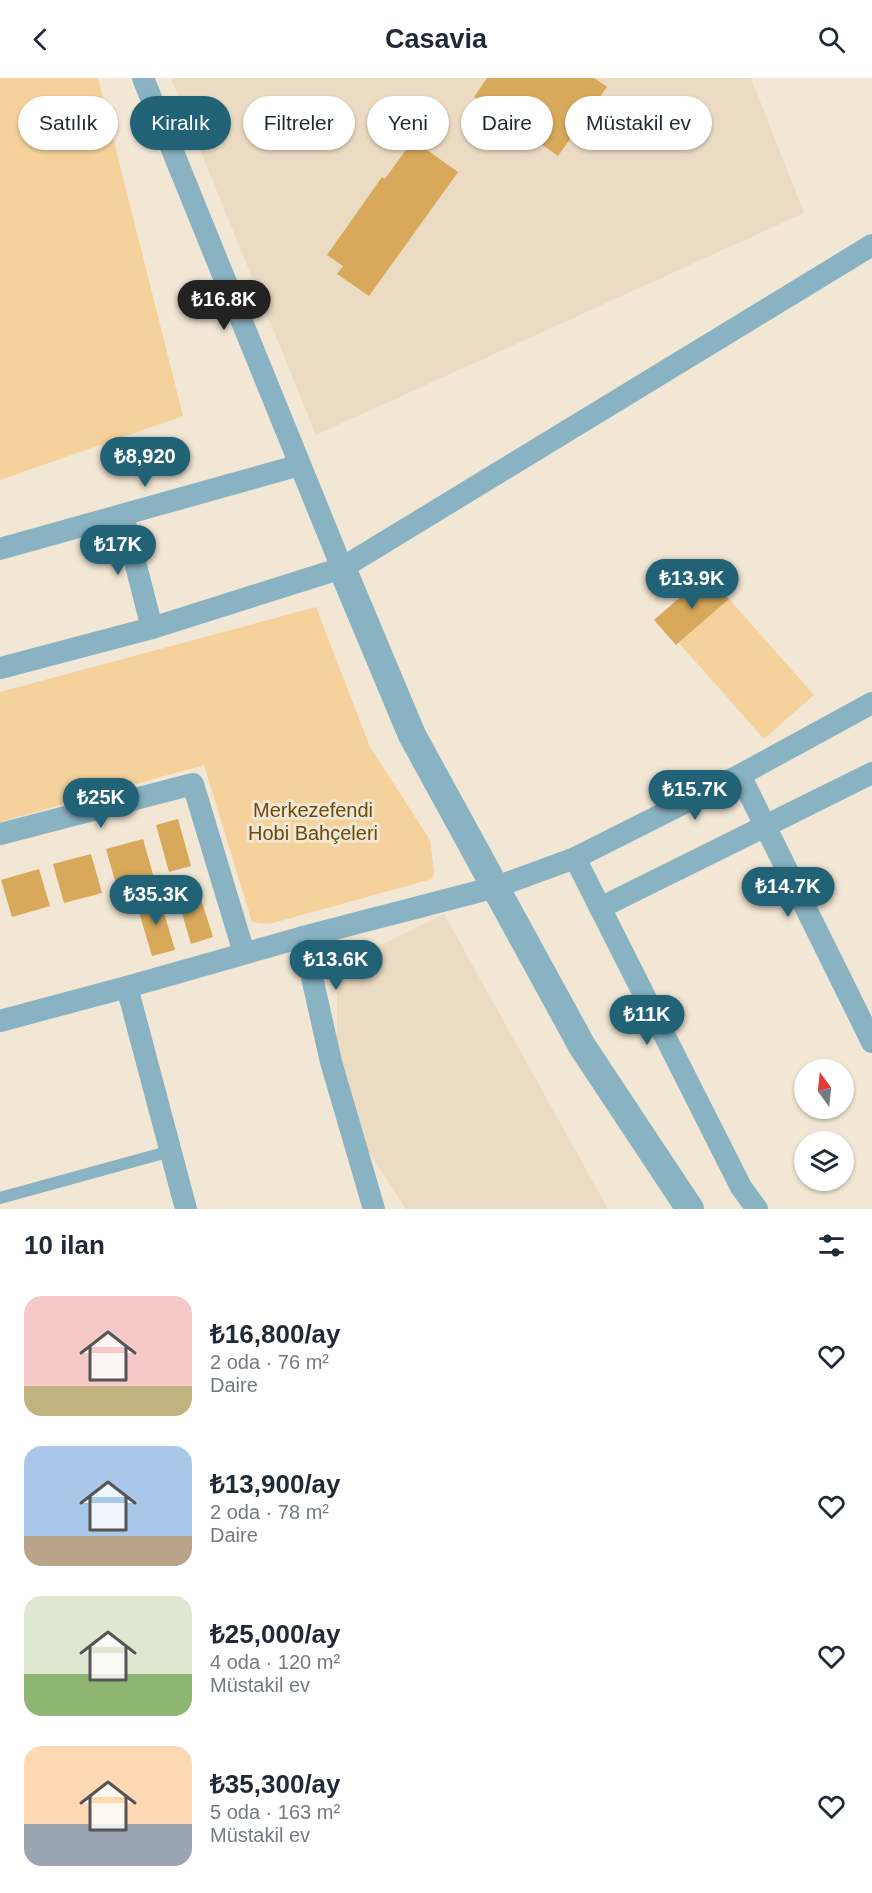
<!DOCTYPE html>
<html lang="tr">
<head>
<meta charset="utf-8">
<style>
  body { margin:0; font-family:Helvetica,sans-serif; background:#f6f6f7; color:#1f2937; height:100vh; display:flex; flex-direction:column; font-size:22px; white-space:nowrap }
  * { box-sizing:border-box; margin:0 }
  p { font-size:20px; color:#747a83 }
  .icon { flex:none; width:33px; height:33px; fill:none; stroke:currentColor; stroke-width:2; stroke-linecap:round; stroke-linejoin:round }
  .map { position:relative; height:1131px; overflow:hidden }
  .drawer { display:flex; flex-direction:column; background:#fff; flex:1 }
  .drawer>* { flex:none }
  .top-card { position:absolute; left:18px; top:18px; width:837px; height:54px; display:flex; gap:12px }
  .needle { width:39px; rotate:345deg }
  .controls { position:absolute; left:794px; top:981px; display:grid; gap:12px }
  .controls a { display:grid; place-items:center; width:60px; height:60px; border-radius:50%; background:#fff; box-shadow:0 2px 4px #0004; font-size:30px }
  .price { position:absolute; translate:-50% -51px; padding:0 14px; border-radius:21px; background:#216276; color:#fff; font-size:20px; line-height:39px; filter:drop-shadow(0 2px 3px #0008) }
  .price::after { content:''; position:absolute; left:50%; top:36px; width:18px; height:14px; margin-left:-9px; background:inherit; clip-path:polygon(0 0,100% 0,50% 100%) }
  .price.current { background:#222; color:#fff }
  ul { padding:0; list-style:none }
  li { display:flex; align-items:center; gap:18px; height:150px; padding:0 24px }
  li span { display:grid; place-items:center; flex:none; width:168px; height:120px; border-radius:18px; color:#555 }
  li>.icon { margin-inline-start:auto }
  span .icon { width:72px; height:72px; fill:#fffc; stroke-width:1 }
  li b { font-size:26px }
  h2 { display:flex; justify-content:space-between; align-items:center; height:72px; padding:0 24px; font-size:26px }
  .pill { padding:0 21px; border-radius:27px; background:#fff; box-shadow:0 2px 4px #0004; font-size:21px; line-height:54px }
  .pill.current { background:#216276; color:#fff }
  header { display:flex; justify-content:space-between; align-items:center; height:78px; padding:0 24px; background:#fff; font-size:27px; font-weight:600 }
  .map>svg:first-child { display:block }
  .built { fill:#ebdbc3 }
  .green { fill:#f5d29b }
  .building { fill:#d8a95b }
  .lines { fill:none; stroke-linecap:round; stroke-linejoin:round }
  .service { stroke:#89b3c2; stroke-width:12 }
  .minor { stroke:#89b3c2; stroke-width:22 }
  .tertiary { stroke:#89b3c2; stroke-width:28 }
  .labels { text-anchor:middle; stroke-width:6; stroke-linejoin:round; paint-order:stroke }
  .park-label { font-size:20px; fill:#694a0b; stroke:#f2e6d4 }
</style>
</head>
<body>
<header><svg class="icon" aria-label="back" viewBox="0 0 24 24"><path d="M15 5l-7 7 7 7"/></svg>Casavia<svg class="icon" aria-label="search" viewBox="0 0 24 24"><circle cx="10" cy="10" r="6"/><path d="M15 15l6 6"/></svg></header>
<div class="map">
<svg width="872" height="1131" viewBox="0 0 872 1131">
  <rect width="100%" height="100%" fill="#f2e6d4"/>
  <g class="built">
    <path d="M171 0H751L804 135 316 357Z"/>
    <path d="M444 836 608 1131H406L337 1025V889Z"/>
  </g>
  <g class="green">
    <path d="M0 0H98L183 338 0 402Z"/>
    <path d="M729 521 814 617 764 661 679 565Z"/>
    <path d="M316 529 370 669 430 762 434 794 432 801 269 846 252 844 204 687 0 744V614Z"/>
  </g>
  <g class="building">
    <path d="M487 0H594L607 9 558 78 474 19Z"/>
    <path d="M413 62 458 94 369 218 337 196 343 188 327 177 382 99 385 101Z"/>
    <path d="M707 496 729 521 676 567 654 542Z"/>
    <path d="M178 741 191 788 169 794 156 747Z"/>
    <path d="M143 761 154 800 117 810 106 771Z"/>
    <path d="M91 776 102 815 64 825 53 786Z"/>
    <path d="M39 791 50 828 12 839 1 802Z"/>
    <path d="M196 805 213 859 191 866 175 811Z"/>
    <path d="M159 818 175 872 152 878 136 824Z"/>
  </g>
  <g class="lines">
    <path class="service" d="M0 1120 171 1073"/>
    <g class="minor">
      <path d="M143 0 342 490"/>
      <path d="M123 437 152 550"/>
      <path d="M0 471 300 387"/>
      <path d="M0 590 152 550 342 490 872 167"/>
      <path d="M740 697 872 964"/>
      <path d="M0 756 193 706 244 875"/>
      <path d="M575 780 741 1109 757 1131"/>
      <path d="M600 830 872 695"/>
      <path d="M127 909 186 1131"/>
      <path d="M0 943 127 909 303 859"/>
      <path d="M374 1131 331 984 303 859 496 809 575 780 740 697 872 625"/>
    </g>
    <path class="tertiary" d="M342 490 412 657 582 968 690 1131"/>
  </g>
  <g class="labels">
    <g class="park-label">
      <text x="313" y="739">Merkezefendi<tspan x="313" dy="23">Hobi Bahçeleri</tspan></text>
    </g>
  </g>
</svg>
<div class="controls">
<a><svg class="needle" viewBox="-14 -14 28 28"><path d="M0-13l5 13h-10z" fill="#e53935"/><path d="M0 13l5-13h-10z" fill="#747a83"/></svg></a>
<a><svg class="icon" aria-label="layers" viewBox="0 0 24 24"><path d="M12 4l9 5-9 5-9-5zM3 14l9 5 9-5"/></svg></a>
</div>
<b class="price current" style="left:224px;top:253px">₺16.8K</b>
<b class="price" style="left:145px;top:410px">₺8,920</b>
<b class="price" style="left:118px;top:498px">₺17K</b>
<b class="price" style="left:692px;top:532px">₺13.9K</b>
<b class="price" style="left:695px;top:743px">₺15.7K</b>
<b class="price" style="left:101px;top:751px">₺25K</b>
<b class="price" style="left:788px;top:840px">₺14.7K</b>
<b class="price" style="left:156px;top:848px">₺35.3K</b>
<b class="price" style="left:336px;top:913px">₺13.6K</b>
<b class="price" style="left:647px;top:968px">₺11K</b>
<div class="top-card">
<a class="pill">Satılık</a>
<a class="pill current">Kiralık</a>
<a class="pill">Filtreler</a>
<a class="pill">Yeni</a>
<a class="pill">Daire</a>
<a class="pill">Müstakil ev</a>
</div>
</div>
<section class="drawer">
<h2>10 ilan<svg class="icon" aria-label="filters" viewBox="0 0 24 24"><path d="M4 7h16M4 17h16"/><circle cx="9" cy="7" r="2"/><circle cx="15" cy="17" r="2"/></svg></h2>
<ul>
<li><span style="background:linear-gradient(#f6c9c9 75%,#c2b280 0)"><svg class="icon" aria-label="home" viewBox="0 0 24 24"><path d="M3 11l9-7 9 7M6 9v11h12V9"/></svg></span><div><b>₺16,800/ay</b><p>2 oda · 76 m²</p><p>Daire</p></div><svg class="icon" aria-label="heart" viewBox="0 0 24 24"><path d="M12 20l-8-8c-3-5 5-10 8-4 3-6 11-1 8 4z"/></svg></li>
<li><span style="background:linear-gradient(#a9c7e8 75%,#b9a48a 0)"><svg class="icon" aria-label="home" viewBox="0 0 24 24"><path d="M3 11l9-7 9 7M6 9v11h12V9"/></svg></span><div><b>₺13,900/ay</b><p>2 oda · 78 m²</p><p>Daire</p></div><svg class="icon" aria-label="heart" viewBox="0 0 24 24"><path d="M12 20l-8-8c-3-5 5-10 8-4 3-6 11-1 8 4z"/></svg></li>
<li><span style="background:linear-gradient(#dfe7d0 65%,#8fb573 0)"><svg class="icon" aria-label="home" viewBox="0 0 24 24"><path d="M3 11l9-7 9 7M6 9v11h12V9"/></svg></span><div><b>₺25,000/ay</b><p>4 oda · 120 m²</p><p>Müstakil ev</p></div><svg class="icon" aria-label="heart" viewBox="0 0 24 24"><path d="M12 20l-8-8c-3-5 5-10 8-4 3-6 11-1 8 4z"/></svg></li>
<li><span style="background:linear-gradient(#ffd9b3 65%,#9aa5b1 0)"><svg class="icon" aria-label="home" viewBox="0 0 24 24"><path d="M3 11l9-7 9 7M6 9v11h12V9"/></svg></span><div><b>₺35,300/ay</b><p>5 oda · 163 m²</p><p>Müstakil ev</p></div><svg class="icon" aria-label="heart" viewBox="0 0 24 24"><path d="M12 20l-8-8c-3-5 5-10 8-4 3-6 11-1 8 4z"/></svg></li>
</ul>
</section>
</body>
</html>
